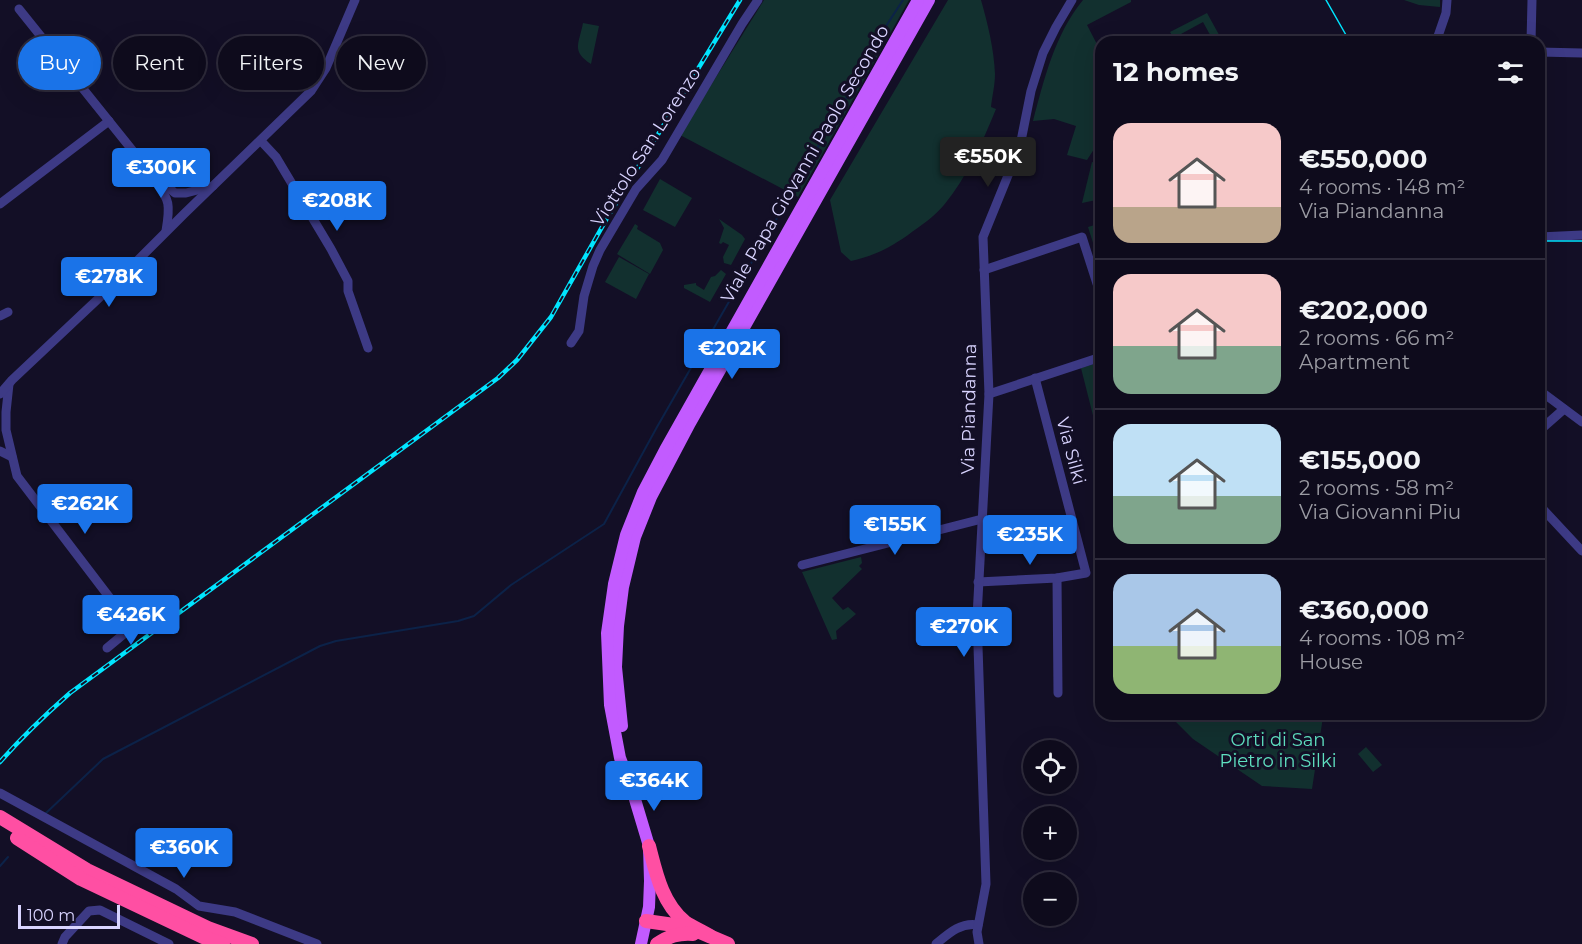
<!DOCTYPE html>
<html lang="en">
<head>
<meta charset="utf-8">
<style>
  body { margin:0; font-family:Montserrat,sans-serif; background:#1c1929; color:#f1f3f6; height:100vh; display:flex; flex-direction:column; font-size:22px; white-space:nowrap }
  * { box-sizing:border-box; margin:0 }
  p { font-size:20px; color:#9b9ba3 }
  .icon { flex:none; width:33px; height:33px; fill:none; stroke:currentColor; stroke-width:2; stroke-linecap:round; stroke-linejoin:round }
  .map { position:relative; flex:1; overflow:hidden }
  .panel { position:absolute; left:1095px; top:36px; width:450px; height:684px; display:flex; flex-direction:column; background:#0e0b1c; border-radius:18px; box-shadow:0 6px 24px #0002,0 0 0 2px #2e2b3b }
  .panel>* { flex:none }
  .hud { position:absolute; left:18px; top:36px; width:570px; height:54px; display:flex; gap:12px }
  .fabs { position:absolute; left:1023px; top:740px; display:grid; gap:12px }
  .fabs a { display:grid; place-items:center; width:54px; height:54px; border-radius:50%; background:#0e0b1c; box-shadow:0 6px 24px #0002,0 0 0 2px #2e2b3b; font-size:30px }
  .scale { position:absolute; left:18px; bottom:15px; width:102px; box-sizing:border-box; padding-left:6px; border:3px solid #d9d4ff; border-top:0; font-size:16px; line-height:21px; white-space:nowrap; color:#d9d4ff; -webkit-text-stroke:4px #130f26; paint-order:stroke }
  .price { position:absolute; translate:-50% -51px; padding:0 14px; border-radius:6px; background:#1a73e8; color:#fff; font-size:20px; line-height:39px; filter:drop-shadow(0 2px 3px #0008) }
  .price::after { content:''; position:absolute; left:50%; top:36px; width:18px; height:14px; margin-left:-9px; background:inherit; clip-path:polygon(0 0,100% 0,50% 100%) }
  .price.on { background:#222; color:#fff }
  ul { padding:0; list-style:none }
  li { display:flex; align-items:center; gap:18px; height:150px; padding:0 18px }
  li+li { border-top:2px solid #2e2b3b }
  li span { display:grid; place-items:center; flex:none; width:168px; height:120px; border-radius:18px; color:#555 }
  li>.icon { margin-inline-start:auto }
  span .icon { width:72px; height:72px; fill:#fffc; stroke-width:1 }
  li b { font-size:26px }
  h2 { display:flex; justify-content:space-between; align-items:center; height:72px; padding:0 18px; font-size:26px }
  .chip { padding:0 21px; border-radius:27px; background:#0e0b1c; box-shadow:0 6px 24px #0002,0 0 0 2px #2e2b3b; font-size:21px; line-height:54px }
  .chip.on { background:#1a73e8; color:#fff }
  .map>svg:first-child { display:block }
  .green { fill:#12302f }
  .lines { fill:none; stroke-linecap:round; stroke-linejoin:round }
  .stream { stroke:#0c2248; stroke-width:2 }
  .minor { stroke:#3d3a85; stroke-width:9 }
  .major { stroke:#c25bff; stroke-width:12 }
  .highway { stroke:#ff4fa3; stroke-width:14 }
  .tram { stroke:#00e5ff; stroke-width:1.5 }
  .rail-casing { stroke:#00e5ff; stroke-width:4.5 }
  .rail { stroke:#130f26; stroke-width:2; stroke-dasharray:7; stroke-linecap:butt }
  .labels { text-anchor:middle; stroke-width:6; stroke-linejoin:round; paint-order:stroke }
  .street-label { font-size:18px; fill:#d9d4ff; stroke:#130f26 }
  .park-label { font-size:18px; fill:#5fe0c0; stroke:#130f26 }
</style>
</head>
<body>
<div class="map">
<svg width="1582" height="944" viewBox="0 0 1582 944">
  <rect width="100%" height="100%" fill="#130f26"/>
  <g class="green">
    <path d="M764 0H909L798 197 680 135Z"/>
    <path d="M948 0H981C988 25 994 49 995 74 995 85 992 97 991 107L996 109C982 143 967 177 944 205 934 217 920 226 908 235 889 248 874 256 851 261L841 252 830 200Z"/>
    <path d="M1083 0H1131V2L1087 25 1101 52V146H1096L1087 160 1067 155 1076 126 1054 119 1033 121C1044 79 1055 34 1083 0Z"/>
    <path d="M1404 0H1440V7L1419 5Z"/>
    <path d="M1207 13 1223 42H1214L1203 22 1181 34 1185 42H1176L1170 32Z"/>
    <path d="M583 23 599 26 591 64C571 51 579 44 583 23Z"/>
    <path d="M1092 162 1101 164V199L1082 203Z"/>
    <path d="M660 179 692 198 675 227 643 210Z"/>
    <path d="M719 219 742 235 745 239 731 265 724 263 723 257 729 245 723 242 721 244 719 243 724 228Z"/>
    <path d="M1101 223V268L1088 227Z"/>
    <path d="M635 224 638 226 637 229 660 243 663 250 650 274 617 254Z"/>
    <path d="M619 257 649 274 636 299 605 282Z"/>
    <path d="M721 270 726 274 710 302 684 288V285L696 283V285L704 290 711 277 715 276Z"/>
    <path d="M1101 362V447L1081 368Z"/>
    <path d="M861 557 862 563 859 566 862 569 832 598 843 610 848 607 856 614 836 631 837 639 832 640 802 572Z"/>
    <path d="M1168 714H1326L1323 717 1312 789 1262 786 1193 739Z"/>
    <path d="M1366 747 1382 765 1373 772 1358 754Z"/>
  </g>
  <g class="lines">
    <g class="stream">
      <path d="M45 814 103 759 320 646 336 641 458 621 474 616 511 585 604 524 657 427 846 98 875 43 903 0"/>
      <path d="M0 866 8 857"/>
    </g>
    <g class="minor">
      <path d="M19 9 153 176C169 201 171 201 166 231"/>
      <path d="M1436 42 1446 13 1447 0"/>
      <path d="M1531 42 1532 0"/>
      <path d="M1539 52 1582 53"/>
      <path d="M261 141 276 157 331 249 348 281V291L368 348"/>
      <path d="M158 179 175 193H186L213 186"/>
      <path d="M0 204 109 121"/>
      <path d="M1539 237 1582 235"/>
      <path d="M984 270 1082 237 1101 296"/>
      <path d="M0 316 8 312"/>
      <path d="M571 343 579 331 584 296 593 266 600 250 636 189 662 160 742 24 758 0"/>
      <path d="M9 384 6 412V430L17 476 132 627"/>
      <path d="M1539 390 1582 422"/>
      <path d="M0 394 12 380 116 282 184 214 311 91 326 68 355 0"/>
      <path d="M989 394 1101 357"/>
      <path d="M1539 431 1564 409"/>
      <path d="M0 451 12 457"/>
      <path d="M1539 505 1582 551"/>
      <path d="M802 565 982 519"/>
      <path d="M1057 578 1058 693"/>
      <path d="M978 582 1057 578 1086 573 1035 378"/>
      <path d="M107 648 137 623 124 607"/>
      <path d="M0 793 176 889 199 906 235 912 317 944"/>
      <path d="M62 944 65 937 89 911 100 910 169 944"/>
      <path d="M936 944C949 933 961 922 978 925"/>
      <path d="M979 944 977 932 986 884 977 617 989 394 983 237 1020 146 1031 91 1043 53 1056 27 1072 0"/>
    </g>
    <g class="major">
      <path d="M622 726 616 667 618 626 623 587 635 537 651 497 690 423 929 0"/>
      <path d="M641 944 649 907 650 881 649 846 631 786 620 758 610 705 607 633 614 584 626 535 643 492 665 450 918 0"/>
    </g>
    <g class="highway">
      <path d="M0 817 87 870 208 928 252 944"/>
      <path d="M17 838 81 879 203 937 223 944"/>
      <path d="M649 846C656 873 662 903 685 922 692 927 702 931 710 936"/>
      <path d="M646 921 688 927 728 944"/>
      <path d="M657 944C669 936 678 933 693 934"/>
    </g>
    <g class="tram">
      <path d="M1326 0 1350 42"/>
      <path d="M1539 241H1582"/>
    </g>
    <defs>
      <path id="rail" d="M0 762C22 737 45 715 70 693L498 378 517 360 551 317 610 213 740 0"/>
    </defs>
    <use href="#rail" class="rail-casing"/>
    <use href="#rail" class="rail"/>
  </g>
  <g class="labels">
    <g class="street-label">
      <text transform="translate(646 147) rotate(-57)" y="6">Viottolo San Lorenzo</text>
      <text transform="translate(805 164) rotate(-60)" y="6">Viale Papa Giovanni Paolo Secondo</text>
      <text transform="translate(969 409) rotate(-89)" y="6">Via Piandanna</text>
      <text transform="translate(1071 451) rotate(75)" y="6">Via Silki</text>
    </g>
    <g class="park-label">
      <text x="1278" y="746">Orti di San<tspan x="1278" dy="21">Pietro in Silki</tspan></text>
    </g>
  </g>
</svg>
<div class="fabs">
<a><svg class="icon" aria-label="locate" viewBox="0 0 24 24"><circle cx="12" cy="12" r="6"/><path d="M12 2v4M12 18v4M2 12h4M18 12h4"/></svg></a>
<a>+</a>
<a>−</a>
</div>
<div class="scale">100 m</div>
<b class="price on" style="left:988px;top:188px">€550K</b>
<b class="price" style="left:161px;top:199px">€300K</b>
<b class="price" style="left:337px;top:232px">€208K</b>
<b class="price" style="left:109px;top:308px">€278K</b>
<b class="price" style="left:732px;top:380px">€202K</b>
<b class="price" style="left:85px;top:535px">€262K</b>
<b class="price" style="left:895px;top:556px">€155K</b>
<b class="price" style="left:1030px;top:566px">€235K</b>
<b class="price" style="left:131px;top:646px">€426K</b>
<b class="price" style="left:964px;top:658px">€270K</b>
<b class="price" style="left:654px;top:812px">€364K</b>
<b class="price" style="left:184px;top:879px">€360K</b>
<div class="hud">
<a class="chip on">Buy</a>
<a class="chip">Rent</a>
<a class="chip">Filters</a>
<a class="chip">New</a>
</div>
<section class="panel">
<h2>12 homes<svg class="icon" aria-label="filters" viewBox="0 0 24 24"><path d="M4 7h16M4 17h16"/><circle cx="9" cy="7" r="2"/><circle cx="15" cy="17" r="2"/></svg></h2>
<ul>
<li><span style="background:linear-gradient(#f6c9c9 70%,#b9a48a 0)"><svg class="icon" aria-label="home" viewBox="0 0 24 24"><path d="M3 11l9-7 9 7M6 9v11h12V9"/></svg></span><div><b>€550,000</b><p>4 rooms · 148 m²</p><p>Via Piandanna</p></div></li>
<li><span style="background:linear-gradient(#f6c9c9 60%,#7fa58c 0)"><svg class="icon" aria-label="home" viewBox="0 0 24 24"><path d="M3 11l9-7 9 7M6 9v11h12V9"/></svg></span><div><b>€202,000</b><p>2 rooms · 66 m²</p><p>Apartment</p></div></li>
<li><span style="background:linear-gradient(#bfe0f5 60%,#7fa58c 0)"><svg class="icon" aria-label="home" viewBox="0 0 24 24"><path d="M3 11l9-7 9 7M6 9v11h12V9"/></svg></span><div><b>€155,000</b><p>2 rooms · 58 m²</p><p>Via Giovanni Piu</p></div></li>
<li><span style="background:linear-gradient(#a9c7e8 60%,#8fb573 0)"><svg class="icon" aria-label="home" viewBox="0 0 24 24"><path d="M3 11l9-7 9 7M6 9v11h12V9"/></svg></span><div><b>€360,000</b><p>4 rooms · 108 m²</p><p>House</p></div></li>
</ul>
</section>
</div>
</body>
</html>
